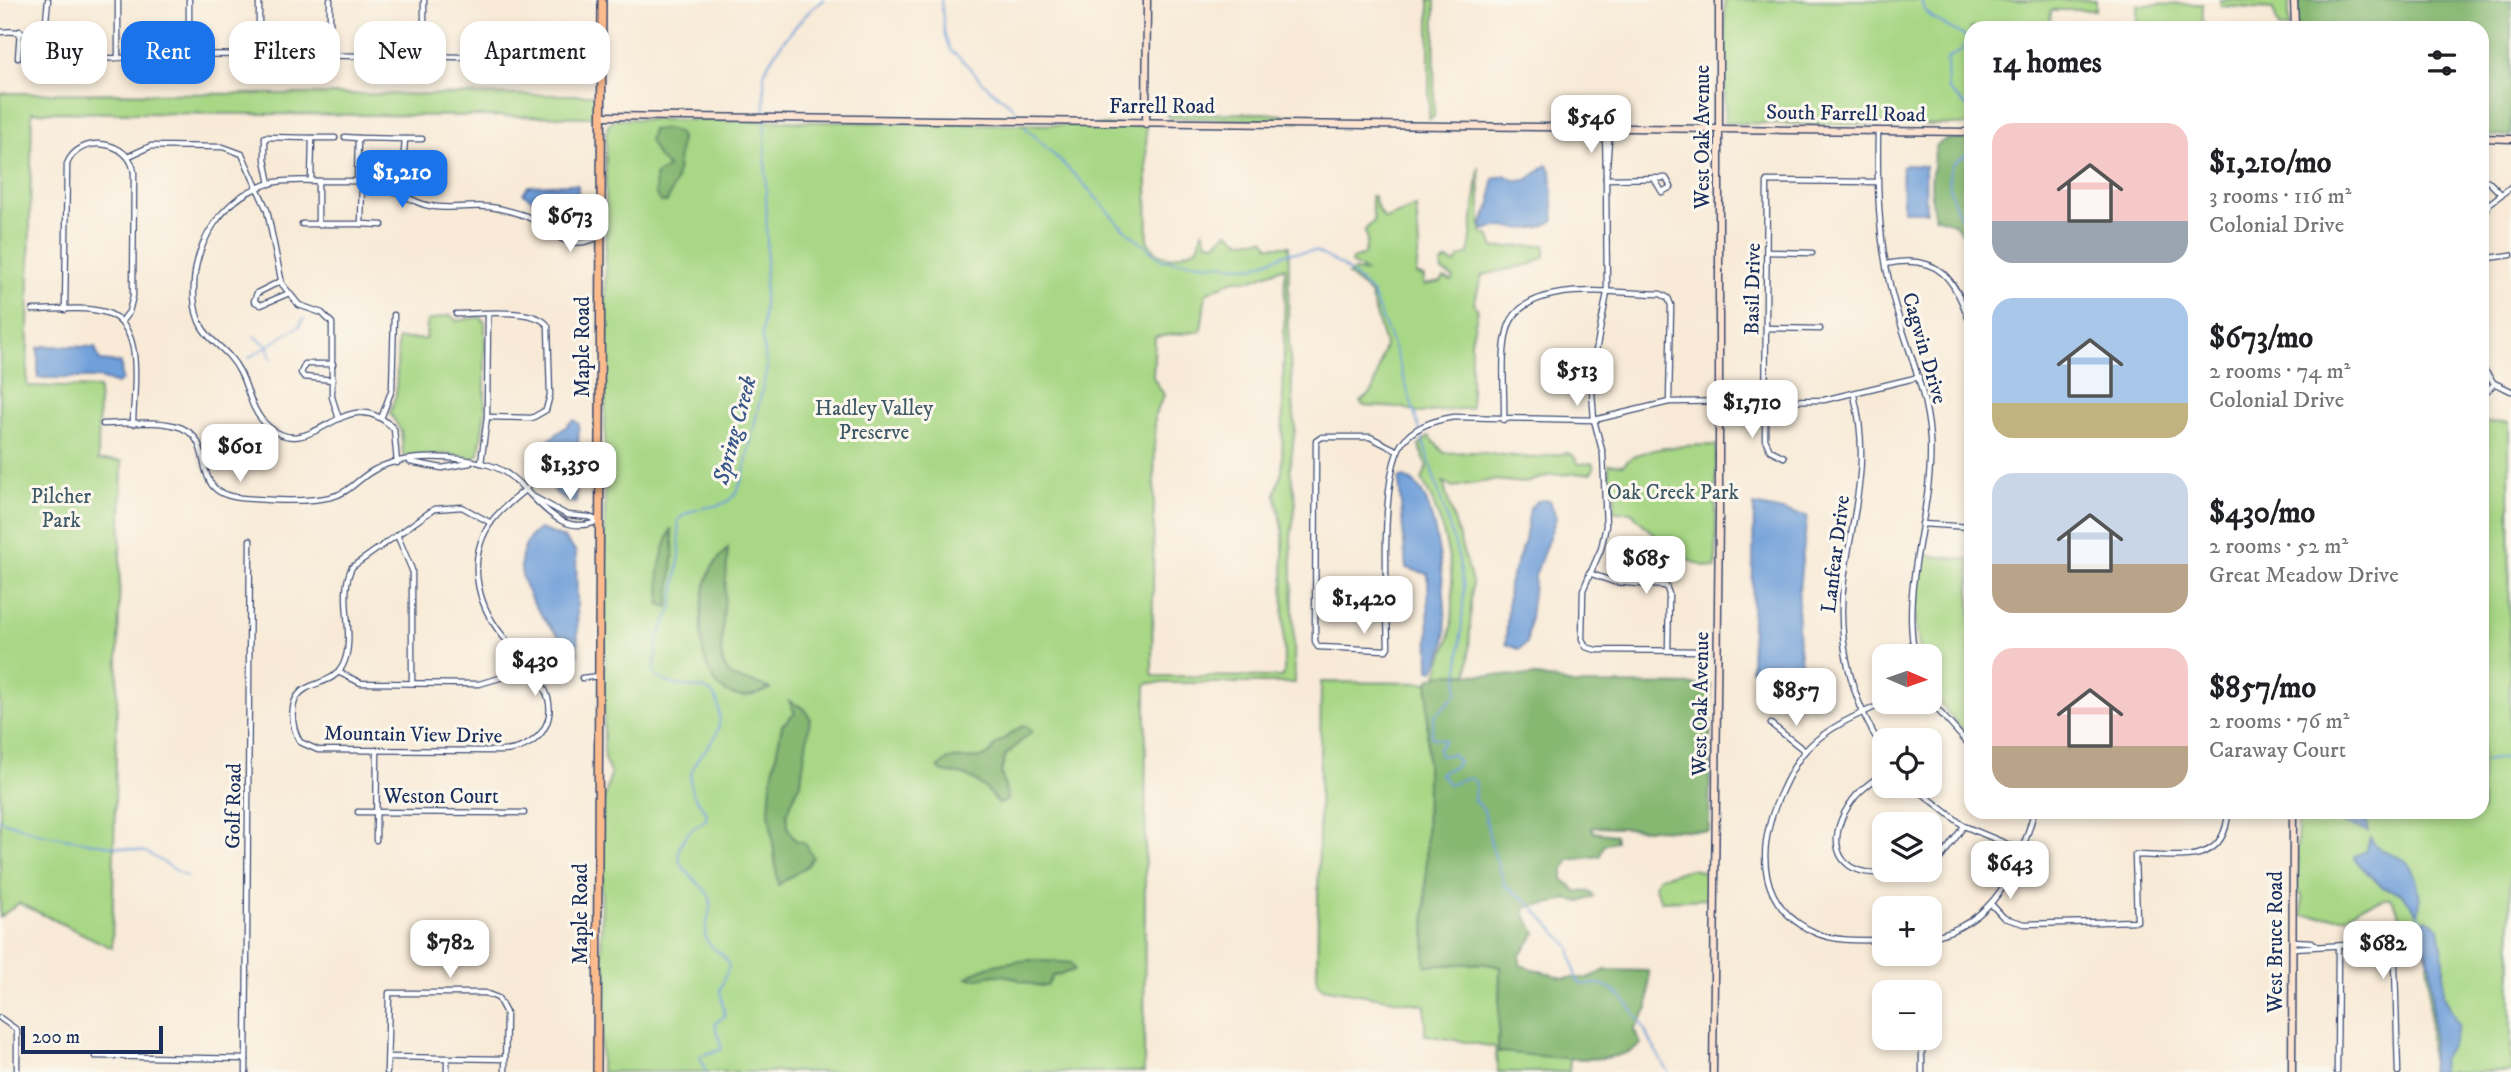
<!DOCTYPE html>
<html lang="en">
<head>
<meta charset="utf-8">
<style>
  body { margin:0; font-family:"IM FELL DW Pica",serif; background:#f2f2f2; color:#202124; height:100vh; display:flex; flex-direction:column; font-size:26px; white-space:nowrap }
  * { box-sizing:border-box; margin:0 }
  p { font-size:23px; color:#757577 }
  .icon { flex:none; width:38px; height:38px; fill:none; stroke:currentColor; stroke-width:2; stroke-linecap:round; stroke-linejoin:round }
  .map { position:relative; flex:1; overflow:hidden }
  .drawer { position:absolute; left:1964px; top:21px; width:525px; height:798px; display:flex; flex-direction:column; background:#fff; border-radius:21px; box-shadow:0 4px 10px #0003 }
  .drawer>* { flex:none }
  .top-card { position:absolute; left:21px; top:21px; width:665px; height:63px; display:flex; gap:14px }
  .needle { width:46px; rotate:92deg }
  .buttons { position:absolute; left:1872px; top:644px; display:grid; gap:14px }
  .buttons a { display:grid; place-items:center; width:70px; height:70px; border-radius:14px; background:#fff; box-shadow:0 4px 10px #0003; font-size:35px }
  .scale { position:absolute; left:21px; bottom:18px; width:142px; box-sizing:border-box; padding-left:7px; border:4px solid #1b2f5e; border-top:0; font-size:19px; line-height:24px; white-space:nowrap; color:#1b2f5e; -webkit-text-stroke:5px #fbf7ec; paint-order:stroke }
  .price { position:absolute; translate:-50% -60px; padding:0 16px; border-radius:14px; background:#fff; color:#222; font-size:23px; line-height:46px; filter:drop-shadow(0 2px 4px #0008) }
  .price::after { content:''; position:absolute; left:50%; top:42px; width:21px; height:16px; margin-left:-10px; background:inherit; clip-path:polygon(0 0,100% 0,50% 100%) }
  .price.active { background:#1a73e8; color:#fff }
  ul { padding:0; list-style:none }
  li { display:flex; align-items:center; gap:21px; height:175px; padding:0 28px }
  li span { display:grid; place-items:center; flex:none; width:196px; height:140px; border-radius:21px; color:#555 }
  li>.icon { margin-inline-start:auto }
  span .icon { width:84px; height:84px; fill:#fffc; stroke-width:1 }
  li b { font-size:30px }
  h2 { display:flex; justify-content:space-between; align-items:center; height:84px; padding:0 28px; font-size:30px }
  .chip { padding:0 24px; border-radius:21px; background:#fff; box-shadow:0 4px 10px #0003; font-size:24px; line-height:63px }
  .chip.active { background:#1a73e8; color:#fff }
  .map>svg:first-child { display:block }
  .green { fill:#a8d785; stroke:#628372; stroke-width:2; fill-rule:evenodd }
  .forest { fill:#86b872; stroke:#507468; stroke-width:2 }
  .water { fill:#6f9fd9; stroke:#45679c; stroke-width:2 }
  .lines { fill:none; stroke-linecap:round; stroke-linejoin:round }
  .stream { stroke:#6f9fd9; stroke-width:2 }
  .street-casing { stroke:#3c4b70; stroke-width:7 }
  .secondary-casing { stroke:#3c4b70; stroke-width:9 }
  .primary-casing { stroke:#3c4b70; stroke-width:10 }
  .street { stroke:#fff; stroke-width:4.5 }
  .secondary { stroke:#fde4d1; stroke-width:6 }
  .primary { stroke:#fbbb8d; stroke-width:7 }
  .labels { text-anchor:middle; stroke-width:6; stroke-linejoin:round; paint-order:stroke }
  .street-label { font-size:21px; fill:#1b2f5e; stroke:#fbf7ec }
  .park-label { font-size:21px; fill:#3e5968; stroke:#fbf7ec }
  .water-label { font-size:23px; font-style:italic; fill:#385689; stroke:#fbf7ec }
</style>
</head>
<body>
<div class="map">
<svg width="2511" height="1072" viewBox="0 0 2511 1072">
  <rect width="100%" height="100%" fill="#fbf7ec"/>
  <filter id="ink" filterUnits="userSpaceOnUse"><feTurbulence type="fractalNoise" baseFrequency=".0143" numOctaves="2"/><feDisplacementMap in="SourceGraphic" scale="14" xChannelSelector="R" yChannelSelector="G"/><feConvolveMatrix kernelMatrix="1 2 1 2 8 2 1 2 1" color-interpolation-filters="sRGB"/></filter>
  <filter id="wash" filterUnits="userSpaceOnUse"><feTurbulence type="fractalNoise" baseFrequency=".00686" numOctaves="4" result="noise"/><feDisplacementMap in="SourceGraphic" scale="28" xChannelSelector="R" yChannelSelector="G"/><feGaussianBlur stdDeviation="1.57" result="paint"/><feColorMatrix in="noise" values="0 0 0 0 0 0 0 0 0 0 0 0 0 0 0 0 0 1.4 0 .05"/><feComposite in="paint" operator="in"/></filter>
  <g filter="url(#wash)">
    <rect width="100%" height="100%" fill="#f8ead7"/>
    <g class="green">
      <path d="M1429 0H1435L1434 117 1429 119Z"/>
      <path d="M1725 0H2096V10H2051L2050 28H1970V125L1725 123Z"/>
      <path d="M2220 0H2289V28H2279L2273 9 2221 6Z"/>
      <path d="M2203 4 2202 28H2137V5Z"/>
      <path d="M0 93 598 95 597 117 32 112 27 386 99 388 98 460 122 461 112 948 19 903 0 917Z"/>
      <path d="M1265 113 1301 117 1299 121 1169 118 1166 114Z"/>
      <path d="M616 119 1146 126 1148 243 1157 253 1170 258 1198 248 1203 230 1207 242 1216 243 1228 232 1242 241 1264 239 1269 246H1289L1288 328 1295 428 1290 469 1296 502 1291 537 1295 683H1149L1146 685 1144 1072H601L602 807 611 774 605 762 604 745 606 134 608 125ZM1285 267 1282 471 1275 494 1283 529 1284 673 1282 677 1154 676 1152 672 1155 414 1164 395 1153 377 1155 337 1201 331 1206 293 1234 280H1252Z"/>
      <path d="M1479 167 1481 233 1490 236 1494 248 1545 245V257L1532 264 1482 275 1474 304 1478 310 1471 341V408L1419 413 1404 408 1364 406 1360 402 1373 391 1385 345 1370 294 1348 275 1353 271 1366 272 1351 263 1352 259 1364 255 1367 241 1365 230 1374 221 1371 196H1374L1378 210 1385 219 1416 207 1419 247 1416 274 1424 277 1423 285 1441 282 1444 278 1452 281 1453 277 1442 271 1441 264 1447 260 1455 264 1460 257 1469 254Z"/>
      <path d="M450 315 457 321 480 317 485 322V411L479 454 474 458 447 454 406 457 403 454 401 431 390 413 396 394 398 339H426L427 321Z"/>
      <path d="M2509 422 2511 1072H2431L2428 958 2418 937 2411 940 2394 902 2389 898 2360 907 2346 917 2302 916V894H2296L2298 812H2482V423Z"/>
      <path d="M1429 436 1444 453 1474 452 1533 458 1567 453 1573 455 1579 464 1592 463 1594 468 1591 473 1551 475 1525 483 1494 480 1453 487 1443 482 1472 582 1468 674 1437 676C1439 662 1448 648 1450 634 1459 586 1446 522 1422 480L1427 466 1419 446Z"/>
      <path d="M1716 445V568C1680 565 1655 535 1631 512H1614L1615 490H1609V464L1623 465C1637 446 1693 445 1716 445Z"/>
      <path d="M1923 555 1970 560V737C1944 710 1930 696 1930 656H1922C1911 624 1917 588 1923 555Z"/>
      <path d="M1321 682 1428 683 1425 965C1451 967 1477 959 1500 967L1498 1051 1570 1057 1569 1072H1498L1495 1047 1425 1035V1005L1322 988 1317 982Z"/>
      <path d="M1691 869 1702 871 1707 878 1709 899 1661 901 1654 885 1659 877Z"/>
    </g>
    <g class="forest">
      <path d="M2297 0H2511V136H2482V28H2297Z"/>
      <path d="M666 129 677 132 681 137 676 180 667 202H661L656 195 655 176 668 167 657 156 649 140 652 130Z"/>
      <path d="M1946 139 1970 140V241L1954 223 1935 217C1928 192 1932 170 1936 146Z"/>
      <path d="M671 528C677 555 670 579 669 607L659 604C663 593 658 583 659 571 660 556 667 542 671 528Z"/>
      <path d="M728 548 721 653C726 689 747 675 770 689 761 693 748 698 738 696 692 689 696 600 711 569 715 562 723 554 728 548Z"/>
      <path d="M1442 674 1538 676 1572 684 1711 685 1709 831 1592 827 1593 832 1615 835 1616 841 1604 845 1600 856 1569 860 1563 870V879L1576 891 1591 892 1594 896 1581 902 1566 899C1554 906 1538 903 1525 908V915L1536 933 1520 955V965L1563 978H1587L1606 970 1649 971 1648 1008 1634 1030 1641 1044C1616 1070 1533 1054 1498 1052L1500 967C1477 959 1450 967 1425 965L1428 683 1429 679Z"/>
      <path d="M789 701 805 709 810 718 801 781 787 813 788 828 795 840 805 843 813 857 808 865 778 885 769 811 771 781 782 725 795 713Z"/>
      <path d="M1024 725 1032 731 1005 756 1001 773 1008 799 999 804C990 793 979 780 964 775 954 772 946 776 938 768L948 759 981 758 990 753 996 744Z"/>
      <path d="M1030 960 1071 963 1075 970 1053 976 1047 986C1030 987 1018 977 1001 975 989 974 977 981 967 978 983 964 1009 962 1030 960Z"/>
    </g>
    <g class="water">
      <path d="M1546 165 1551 170 1554 220C1527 239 1508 220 1484 230L1482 225 1491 203 1493 179 1505 175C1524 188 1533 176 1546 165Z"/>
      <path d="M1906 165 1925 166 1926 211H1903L1902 167Z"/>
      <path d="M571 184 578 185V218H559L523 193 528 186Z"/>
      <path d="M44 346 95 347 100 361 121 363 122 380 117 384 99 378H38V348Z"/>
      <path d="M574 420 579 424 576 503 567 501 556 493 534 452Z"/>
      <path d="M1404 477C1408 479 1414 482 1417 486 1438 507 1448 608 1445 640 1444 650 1439 661 1434 670H1429L1428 574 1406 568 1399 479Z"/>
      <path d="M1550 500 1556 518 1535 576 1527 643 1519 649 1506 644 1509 584 1525 540 1530 508 1537 501Z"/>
      <path d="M1754 505 1807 516C1801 578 1792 612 1803 676L1800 679 1788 672 1751 670Z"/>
      <path d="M540 529 564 538 576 552 578 654C552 632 509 584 524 549 527 540 531 533 540 529Z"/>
      <path d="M2322 812H2358L2368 825V831L2328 818Z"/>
      <path d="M2370 837C2385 866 2412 842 2419 893 2420 900 2420 907 2418 914L2402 893 2382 887 2355 860 2354 856 2366 851Z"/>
      <path d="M2428 919 2439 928 2444 959V995L2458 1025C2456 1044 2440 1052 2441 1072H2430L2433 1042 2431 965 2417 931 2419 924Z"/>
    </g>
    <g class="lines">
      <g class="stream">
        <path d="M941 0 945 37 951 51C968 62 976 78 992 91 1004 100 1014 104 1020 119"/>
        <path d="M1921 0C1923 20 1955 28 1968 39L1962 50 1947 59 1948 90 1970 109"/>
        <path d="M1025 127 1083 183 1123 228 1162 260 1253 267 1288 253 1316 251 1344 267 1372 293 1396 353 1458 555 1464 590 1457 694 1434 716 1431 737 1445 740 1438 749 1440 756 1452 754 1459 761 1454 767 1439 773 1450 785 1467 777 1476 782 1474 800 1484 810 1491 844 1505 886 1528 902 1570 947 1576 978 1581 984C1588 985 1596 983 1603 985 1635 997 1651 1047 1668 1072"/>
        <path d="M1970 151C1965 156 1957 160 1953 165 1941 182 1960 218 1970 232"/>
        <path d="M254 336 267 345 271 359"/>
        <path d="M249 358 299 326 304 318"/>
        <path d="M2485 761 2511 756"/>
        <path d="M0 820 41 834 146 852 187 877"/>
        <path d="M2418 913 2425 923"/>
        <path d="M706 1072 700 1056 722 1049 715 1023 725 1016 720 990 729 966C725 952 714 952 707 941 701 933 713 911 710 897 697 875 661 865 689 832 694 826 701 825 706 819L707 813C698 801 687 792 691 774 698 746 723 747 719 711 718 700 715 694 705 689 689 686 667 687 654 674L658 638 672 608 680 554 678 520C705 496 730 521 743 476L767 368 762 337 767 248 764 74C770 55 807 9 824 0"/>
      </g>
    </g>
  </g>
  <g filter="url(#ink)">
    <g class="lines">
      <defs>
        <g id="street">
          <path d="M330 0V56"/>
          <path d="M424 0V57"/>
          <path d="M0 32C37 28 38 46 66 54 92 62 137 57 165 54L467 57C488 55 504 42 524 38 548 32 576 37 601 37"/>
          <path d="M38 37 46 20 48 0"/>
          <path d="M189 54V0"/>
          <path d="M259 56V0"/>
          <path d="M118 57V0"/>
          <path d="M18 58 20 31"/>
          <path d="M1605 128 1606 178"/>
          <path d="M1610 128 1606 179 1607 293 1591 377 1594 420 1603 454 1606 526 1601 549 1583 590 1582 639 1586 647 1596 650 1707 651"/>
          <path d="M1878 131C1877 185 1878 237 1891 290 1903 340 1927 387 1930 439 1934 512 1900 583 1915 656"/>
          <path d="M345 137 358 138"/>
          <path d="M312 138H335"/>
          <path d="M405 139H422"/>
          <path d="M129 156 151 146 223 147 242 154 267 210 282 284 299 305 322 313 332 323V397L339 419"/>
          <path d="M1606 179 1666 178 1671 187 1662 192 1655 180"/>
          <path d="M2482 179 2488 181 2500 193"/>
          <path d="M318 181V224H361L362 181"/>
          <path d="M357 181 358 138 405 139 402 177 395 192"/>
          <path d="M270 184 265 159V137L312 138 311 181"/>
          <path d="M2482 196 2489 204"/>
          <path d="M2482 222 2489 204 2511 187"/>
          <path d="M302 224H318"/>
          <path d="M361 224 382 225"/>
          <path d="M544 225 600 236"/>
          <path d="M1768 252 1812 253"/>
          <path d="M2482 259 2511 255"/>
          <path d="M2482 263V308"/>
          <path d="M1886 264C1938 253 1955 278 1970 323"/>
          <path d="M281 281 257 293 254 301 261 305 287 294"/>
          <path d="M33 310C55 310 82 306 104 312 147 324 133 390 133 424"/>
          <path d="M65 310 67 164C79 133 131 140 134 173L133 296 129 312 121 322"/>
          <path d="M456 314C478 314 536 307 548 326L550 395 546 410 532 418 487 417"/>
          <path d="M1767 328 1820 329"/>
          <path d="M2482 367 2494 383 2511 391"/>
          <path d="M333 380 304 377 301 373 305 364H333"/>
          <path d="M2482 391 2486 392 2494 384"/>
          <path d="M1854 395C1871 464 1853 511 1844 579 1836 639 1851 702 1885 752"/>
          <path d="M382 416 392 389 394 315"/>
          <path d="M1504 420C1505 391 1500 356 1508 328 1524 277 1618 294 1661 294L1668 298 1671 305 1669 402"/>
          <path d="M103 424C126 424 160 419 182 428 219 444 186 493 241 498 268 500 305 503 331 497 350 493 359 477 376 469 406 453 458 456 489 465 532 477 548 542 599 521"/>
          <path d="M1398 451 1370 437H1322L1316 441 1315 641 1318 647 1386 650 1388 647C1387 600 1379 479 1402 443 1414 426 1435 420 1454 417L1594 420 1669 402 1824 400 1919 377"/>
          <path d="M1784 457 1770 450 1765 439 1767 181 1877 182"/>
          <path d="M410 462 442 468 470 463"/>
          <path d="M397 463 394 429C343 376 310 474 262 420 250 406 248 387 240 372 223 339 197 343 194 297 191 245 223 193 276 182 293 179 312 181 330 181 345 181 362 180 377 183 396 187 410 203 430 206 450 210 469 205 489 207 499 208 510 211 520 214 551 222 559 257 601 236"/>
          <path d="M481 463 487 417 488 314"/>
          <path d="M534 497 567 515 589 517 599 521"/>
          <path d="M491 523 462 507 434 509 352 567C337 597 357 635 343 665 335 681 320 681 307 688 287 698 291 726 300 742L318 750 502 751C535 750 560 723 545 690 536 670 516 652 502 635 476 603 466 557 492 521 501 509 515 498 527 488"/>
          <path d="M1922 524 1970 527"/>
          <path d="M398 537 412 570V683"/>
          <path d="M1589 573 1614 582 1666 586 1669 594 1668 650"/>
          <path d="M338 672 361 683 479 684 507 676 524 661"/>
          <path d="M582 678 599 676"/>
          <path d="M1930 696 1937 709 1970 746"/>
          <path d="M1771 724 1805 751"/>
          <path d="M1885 772C1873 781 1860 789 1852 801 1828 833 1830 873 1878 873 1893 874 1907 874 1921 870"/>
          <path d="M1913 786 1964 826 2024 851"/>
          <path d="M358 812 524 813"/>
          <path d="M376 840 377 750"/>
          <path d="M1930 865 1940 859 1964 826"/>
          <path d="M1991 904 2004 918 2025 924 2137 921 2135 855C2177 855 2225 868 2228 812"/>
          <path d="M1930 937C1994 925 2019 868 2034 812"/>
          <path d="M1885 940C1862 940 1837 942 1816 933 1756 906 1757 849 1779 797 1786 781 1794 764 1805 751 1827 727 1859 714 1887 702"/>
          <path d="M2293 941 2312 942 2315 945"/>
          <path d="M2293 948 2347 945 2373 938 2384 942 2395 966 2398 1072"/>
          <path d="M0 1018 17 1030V1072"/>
          <path d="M95 1056 246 1059"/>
          <path d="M389 1057 505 1059"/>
          <path d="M246 1072 250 540"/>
          <path d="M387 1072 389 993H485L498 998 506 1013 505 1072"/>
          <path d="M447 1072V1058"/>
          <path d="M1922 1072V1038"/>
          <path d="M2337 1072 2338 946"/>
        </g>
        <g id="secondary">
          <path d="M2294 0 2295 28"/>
          <path d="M603 116 1970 132"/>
          <path d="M1146 124 1147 0"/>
          <path d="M2482 138 2511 139"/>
          <path d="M1713 1072 1719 514V0"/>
          <path d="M2292 1072 2293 812"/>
        </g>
        <path id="primary" d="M597 1072 602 0"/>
      </defs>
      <use href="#street" class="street-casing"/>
      <use href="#secondary" class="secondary-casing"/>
      <use href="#primary" class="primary-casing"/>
      <use href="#street" class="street"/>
      <use href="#secondary" class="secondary"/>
      <use href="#primary" class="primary"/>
    </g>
  </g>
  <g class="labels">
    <g class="street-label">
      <text x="1162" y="113">Farrell Road</text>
      <text transform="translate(1846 113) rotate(1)" y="7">South Farrell Road</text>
      <text transform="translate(1702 137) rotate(-90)" y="7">West Oak Avenue</text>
      <text transform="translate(1752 289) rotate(-89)" y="7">Basil Drive</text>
      <text transform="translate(582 347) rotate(-90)" y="7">Maple Road</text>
      <text transform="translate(1925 348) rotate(74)" y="7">Cagwin Drive</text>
      <text transform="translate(1835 554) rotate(-83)" y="7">Lanfear Drive</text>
      <text transform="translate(1700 704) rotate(-89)" y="7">West Oak Avenue</text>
      <text transform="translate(413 734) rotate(1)" y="7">Mountain View Drive</text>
      <text x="441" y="803">Weston Court</text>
      <text transform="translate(233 806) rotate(-89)" y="7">Golf Road</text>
      <text transform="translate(580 914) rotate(-90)" y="7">Maple Road</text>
      <text transform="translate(2275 942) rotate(-90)" y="7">West Bruce Road</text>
    </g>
    <g class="park-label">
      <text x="874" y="415">Hadley Valley<tspan x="874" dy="24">Preserve</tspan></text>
      <text x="1673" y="499">Oak Creek Park</text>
      <text x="61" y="503">Pilcher<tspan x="61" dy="24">Park</tspan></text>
    </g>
    <g class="water-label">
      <text transform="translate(734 430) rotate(-75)" y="8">Spring Creek</text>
    </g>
  </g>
</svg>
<div class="buttons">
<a><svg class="needle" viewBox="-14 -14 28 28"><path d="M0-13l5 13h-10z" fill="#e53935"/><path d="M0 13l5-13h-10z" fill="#757577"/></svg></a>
<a><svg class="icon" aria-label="locate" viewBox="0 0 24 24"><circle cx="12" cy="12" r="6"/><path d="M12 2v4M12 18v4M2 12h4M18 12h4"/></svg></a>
<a><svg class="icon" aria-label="layers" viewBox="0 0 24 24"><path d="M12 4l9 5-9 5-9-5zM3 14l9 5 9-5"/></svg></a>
<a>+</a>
<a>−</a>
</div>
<div class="scale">200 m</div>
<b class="price" style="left:1591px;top:155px">$546</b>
<b class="price active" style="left:402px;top:210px">$1,210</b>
<b class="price" style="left:570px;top:254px">$673</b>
<b class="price" style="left:1577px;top:408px">$513</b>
<b class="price" style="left:1752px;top:440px">$1,710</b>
<b class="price" style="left:240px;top:484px">$601</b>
<b class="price" style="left:570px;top:502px">$1,350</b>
<b class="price" style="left:1646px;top:596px">$685</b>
<b class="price" style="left:1364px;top:636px">$1,420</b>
<b class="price" style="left:535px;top:698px">$430</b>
<b class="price" style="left:1796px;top:728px">$857</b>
<b class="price" style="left:2010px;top:901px">$643</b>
<b class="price" style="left:450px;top:980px">$782</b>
<b class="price" style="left:2383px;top:981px">$682</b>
<div class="top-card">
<a class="chip">Buy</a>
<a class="chip active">Rent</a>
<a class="chip">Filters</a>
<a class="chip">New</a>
<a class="chip">Apartment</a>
</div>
<section class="drawer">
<h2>14 homes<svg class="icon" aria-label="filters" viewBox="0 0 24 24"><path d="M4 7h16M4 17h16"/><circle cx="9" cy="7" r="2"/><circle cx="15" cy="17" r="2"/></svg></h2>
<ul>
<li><span style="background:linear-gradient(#f6c9c9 70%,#9aa5b1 0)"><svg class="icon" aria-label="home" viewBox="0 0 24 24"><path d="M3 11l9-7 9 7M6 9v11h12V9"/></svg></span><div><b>$1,210/mo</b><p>3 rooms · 116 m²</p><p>Colonial Drive</p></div></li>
<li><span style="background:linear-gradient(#a9c7e8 75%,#c2b280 0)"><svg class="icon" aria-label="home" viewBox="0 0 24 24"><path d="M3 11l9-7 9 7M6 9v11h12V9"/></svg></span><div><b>$673/mo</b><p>2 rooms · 74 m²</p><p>Colonial Drive</p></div></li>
<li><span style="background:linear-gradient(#c9d6e8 65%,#b9a48a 0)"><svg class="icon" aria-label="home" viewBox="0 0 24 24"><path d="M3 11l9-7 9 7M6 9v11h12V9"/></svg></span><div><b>$430/mo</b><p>2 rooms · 52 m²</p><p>Great Meadow Drive</p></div></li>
<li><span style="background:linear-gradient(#f6c9c9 70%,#b9a48a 0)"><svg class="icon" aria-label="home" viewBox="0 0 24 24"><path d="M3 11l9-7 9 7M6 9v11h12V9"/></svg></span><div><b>$857/mo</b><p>2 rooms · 76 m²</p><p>Caraway Court</p></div></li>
</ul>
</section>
</div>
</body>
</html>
